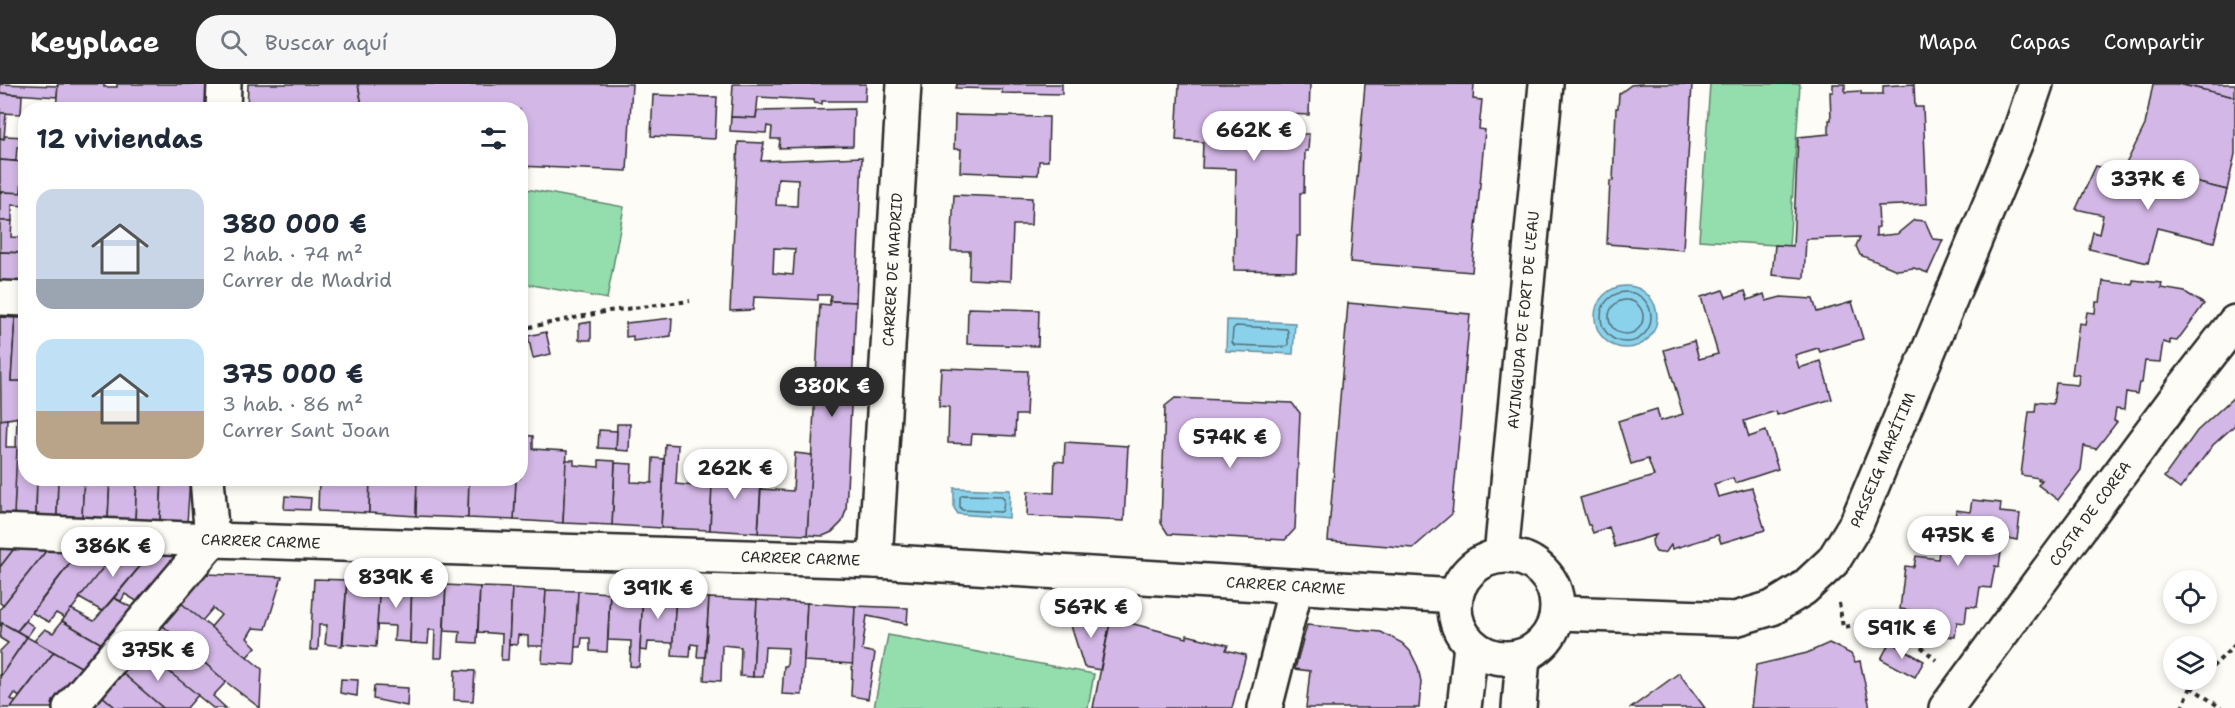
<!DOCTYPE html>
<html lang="es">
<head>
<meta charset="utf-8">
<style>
  body { margin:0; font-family:"Shantell Sans",sans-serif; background:#f6f6f7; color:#1f2937; height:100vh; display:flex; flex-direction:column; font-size:22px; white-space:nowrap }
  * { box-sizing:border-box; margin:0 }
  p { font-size:20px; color:#747a83 }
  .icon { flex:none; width:33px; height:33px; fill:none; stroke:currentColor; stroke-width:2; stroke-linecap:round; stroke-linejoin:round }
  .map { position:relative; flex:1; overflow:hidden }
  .details { position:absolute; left:18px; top:18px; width:510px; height:384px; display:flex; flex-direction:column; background:#fff; border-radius:24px; box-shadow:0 3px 9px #0003 }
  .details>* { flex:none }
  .buttons { position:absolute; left:2163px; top:486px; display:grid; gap:12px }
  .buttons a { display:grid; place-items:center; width:54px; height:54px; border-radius:50%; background:#fff; box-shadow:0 3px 9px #0003; font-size:30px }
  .price { position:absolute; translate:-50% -51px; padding:0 14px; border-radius:21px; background:#fff; color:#222; font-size:20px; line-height:39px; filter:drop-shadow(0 2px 3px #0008) }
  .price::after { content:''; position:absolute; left:50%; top:36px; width:18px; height:14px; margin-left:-9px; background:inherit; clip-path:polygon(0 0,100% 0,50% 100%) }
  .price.active { background:#2b2b2b; color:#fff }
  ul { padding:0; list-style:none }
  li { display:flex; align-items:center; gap:18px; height:150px; padding:0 18px }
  li span { display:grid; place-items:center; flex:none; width:168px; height:120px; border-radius:18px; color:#555 }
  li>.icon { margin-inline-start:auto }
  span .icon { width:72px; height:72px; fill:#fffc; stroke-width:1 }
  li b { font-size:26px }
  h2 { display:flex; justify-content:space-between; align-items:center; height:72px; padding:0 18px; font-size:26px }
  header { display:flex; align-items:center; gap:36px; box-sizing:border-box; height:84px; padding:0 30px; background:#2b2b2b; color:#fff }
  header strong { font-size:28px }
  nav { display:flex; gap:33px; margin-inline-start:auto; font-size:21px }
  .search { width:420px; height:54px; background:#f6f6f7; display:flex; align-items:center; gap:15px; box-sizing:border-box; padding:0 21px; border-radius:24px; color:#747a83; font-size:22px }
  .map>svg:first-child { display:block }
  .green { fill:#94deae; stroke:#60846c; stroke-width:1.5 }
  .water { fill:#8ad2eb; stroke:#648f9e; stroke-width:1.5 }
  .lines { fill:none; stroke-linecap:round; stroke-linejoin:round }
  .shore { stroke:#516e78; stroke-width:1.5 }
  .building { fill:#d3b7e6; stroke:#2b2b2b; stroke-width:1.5; fill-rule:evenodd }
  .minor-casing { stroke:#2b2b2b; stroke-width:38 }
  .path { stroke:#2b2b2b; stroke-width:4; stroke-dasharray:4.5 4.5; stroke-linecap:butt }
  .minor { stroke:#fdfcf7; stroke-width:33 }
  .labels { text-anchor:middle; stroke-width:4.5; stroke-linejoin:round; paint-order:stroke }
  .street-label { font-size:15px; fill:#2b2b2b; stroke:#fdfcf7 }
</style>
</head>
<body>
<header>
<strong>Keyplace</strong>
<div class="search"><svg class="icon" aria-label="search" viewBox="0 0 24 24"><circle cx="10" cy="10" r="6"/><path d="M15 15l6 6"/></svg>Buscar aquí</div>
<nav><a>Mapa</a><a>Capas</a><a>Compartir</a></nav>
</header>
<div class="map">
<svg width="2235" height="624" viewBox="0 0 2235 624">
  <rect width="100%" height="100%" fill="#fdfcf7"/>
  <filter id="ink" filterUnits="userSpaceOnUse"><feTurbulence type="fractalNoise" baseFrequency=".0167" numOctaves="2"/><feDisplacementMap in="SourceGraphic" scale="12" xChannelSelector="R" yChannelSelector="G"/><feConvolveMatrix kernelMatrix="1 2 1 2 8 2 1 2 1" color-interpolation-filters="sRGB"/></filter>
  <g filter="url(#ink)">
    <g class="green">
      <path d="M1710 0H1800L1789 162 1699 156Z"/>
      <path d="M521 104 624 123 607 215 521 199Z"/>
      <path d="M888 551 1094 590 1088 624H874Z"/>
    </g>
    <g class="water">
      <circle cx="1626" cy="233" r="31"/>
      <path d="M1227 236 1295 239 1293 270 1226 267Z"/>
      <path d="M954 404 1010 406 1009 434 958 430 954 424Z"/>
    </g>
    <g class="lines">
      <g class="shore">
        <circle cx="1626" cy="233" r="25"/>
        <circle cx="1626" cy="233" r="17"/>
        <path d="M1236 242 1287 245 1288 248V261L1285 263 1234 261 1232 258 1233 245Z"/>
        <path d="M963 411 1002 412 1004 415 1003 426 1001 428 962 426 960 423V413Z"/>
      </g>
    </g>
    <g class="building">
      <path d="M0 0 58 2 57 13 0 9Z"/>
      <path d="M58 0H104V3H117V0H209L208 26 103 21 102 23 84 22V26H56Z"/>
      <path d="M248 0H358L363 26H247Z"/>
      <path d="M358 0H632L627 87 520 82V26H363Z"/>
      <path d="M733 0H866L865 17H822V20L814 19V16L758 13 756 34 731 33Z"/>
      <path d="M957 0H1062V10L1002 9V5L956 4Z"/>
      <path d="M1179 0H1310L1309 31 1287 30V39L1297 50H1309L1308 67H1305L1304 109H1300V152H1297L1296 187 1234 186 1236 85 1202 84 1203 58 1176 56Z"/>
      <path d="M1365 0H1474L1473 15 1482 16 1479 45 1485 46 1472 188 1350 178Z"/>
      <path d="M1641 0H1692L1683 166 1607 160 1610 97H1613L1616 24H1618L1619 10 1631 1Z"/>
      <path d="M1833 0H1845V8L1861 7V10H1883V2L1914 0 1915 23H1923L1927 120 1878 122 1879 143 1876 144V152L1897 150 1914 136 1925 137 1933 155 1943 156 1928 189 1914 184 1897 186 1860 171 1856 162 1860 153 1806 155 1804 194 1772 191 1775 161 1793 162 1798 53 1829 50V36H1831L1830 8H1833Z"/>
      <path d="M2153 0H2179L2235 13V70L2227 106 2174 93 2173 101 2122 88 2145 41Z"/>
      <path d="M2179 0H2235V13L2226 11Z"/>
      <path d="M0 9 22 11 21 30 0 29Z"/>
      <path d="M653 11 717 13 715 55 651 52Z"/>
      <path d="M102 21H103L193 26H102Z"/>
      <path d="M854 25 853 62 779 64 780 55H771L772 43 767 42 766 49 730 47 731 33 756 34 757 27Z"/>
      <path d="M0 29H6L4 55 0 54Z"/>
      <path d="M955 31 1049 33 1048 77H1039L1038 91 960 88 961 65H954Z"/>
      <path d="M5 52 26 53V63H17L16 77 0 76V54L4 55Z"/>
      <path d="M738 58 764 59 761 77 862 73 856 218 830 217 831 211H818V216L754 213 753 226 730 227ZM778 94 798 95 797 122 776 121ZM774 164 795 165 793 191 773 189Z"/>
      <path d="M0 76 23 78 21 109 0 108Z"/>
      <path d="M2096 82 2173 101 2174 93 2227 106 2214 158 2157 144 2148 179 2089 165 2093 148 2099 150 2103 131 2076 125Z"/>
      <path d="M0 108 26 109V122L12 121V137H0Z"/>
      <path d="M954 111 1032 114 1031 141H1013L1011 197 969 195 970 167H951Z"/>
      <path d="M0 137H12L11 153 26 154V169L0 168Z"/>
      <path d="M0 168 26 169V200L0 198Z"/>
      <path d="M2133 196 2162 199 2161 204 2185 208 2204 220 2177 257 2170 256V260L2163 258 2160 278 2145 277 2142 299H2139L2137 310 2126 308 2124 326 2116 325 2114 337 2117 338 2096 365 2084 362 2081 386 2058 416 2038 401 2042 396H2038L2039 394 2021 391 2029 328H2035L2036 318 2053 320 2056 299 2078 301 2079 291 2072 290 2079 239 2085 240 2087 228 2095 229 2096 218H2100L2103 197 2133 201Z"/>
      <path d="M1723 206 1726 213 1745 207 1748 216 1764 210 1766 217 1781 213 1813 215 1817 228 1852 218 1863 255 1820 268 1818 264 1795 271 1799 284 1821 277 1832 315 1777 331 1776 327 1744 337 1749 353 1766 347 1778 385 1735 399 1733 394 1714 400 1718 413 1752 404 1765 446 1721 459 1718 451 1672 465 1671 461 1666 468 1661 469 1656 468 1653 463 1652 456 1656 451 1615 463 1609 443 1593 449 1590 441H1588L1580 414 1654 392 1648 375 1631 380 1618 337 1657 325 1660 337 1683 330 1664 266 1694 257 1699 275 1718 270 1701 213Z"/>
      <path d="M830 217 856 218 846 426 842 438 832 448 823 452 807 451 820 220 830 221Z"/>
      <path d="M1348 219 1470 230 1452 430 1413 464 1328 457Z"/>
      <path d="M968 224 1039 226 1038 262 967 260Z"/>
      <path d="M0 233 15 234 11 297H26V332L1 336Z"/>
      <path d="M15 234H26V297H11Z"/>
      <path d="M672 234 671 252 633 257V252L626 253V239Z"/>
      <path d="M591 238V256H579V240Z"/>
      <path d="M546 248 551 270 533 274 528 252Z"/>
      <path d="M941 284 1028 287 1026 331H1016L1015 352 972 350 971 360 948 359 949 323 939 322Z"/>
      <path d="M2235 312V341L2213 361 2180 405 2164 393 2197 347Z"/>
      <path d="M1175 314 1292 319 1300 329 1295 445 1285 456 1168 450 1161 439 1165 322Z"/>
      <path d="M26 332 24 362H26V394H37L36 432 14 431 17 333Z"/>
      <path d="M7 335 6 363H17L14 431 0 430V336Z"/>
      <path d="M617 340H630L629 367 616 366Z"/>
      <path d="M599 346 617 347 616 365 598 364Z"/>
      <path d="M520 351 533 352V365L567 367 563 439 514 436 516 394H520Z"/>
      <path d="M1065 358 1128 362 1124 437 1027 432 1028 407 1054 409 1055 377 1064 378Z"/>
      <path d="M665 360 678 361 676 400 695 402 697 375H699V367L714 368 710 446 661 444Z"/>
      <path d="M795 369 812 371 807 451 758 449 761 405 793 407Z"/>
      <path d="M653 374 664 375 661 444 612 441 615 379 632 380 631 398 652 399Z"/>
      <path d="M566 376H574V381L599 383V376L615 377 612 441 563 439Z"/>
      <path d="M713 376H730L728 403 748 404 750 378 762 379 758 449 710 446Z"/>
      <path d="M37 394H58L57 433 36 432Z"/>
      <path d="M58 394H84L82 434 57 433Z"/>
      <path d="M84 394H110L108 436 82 434Z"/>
      <path d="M110 394H137L135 437 108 436Z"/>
      <path d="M137 394H162L160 438 135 437Z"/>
      <path d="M162 394H190L187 440 160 438Z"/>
      <path d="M319 394H370L369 429 318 427Z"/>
      <path d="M370 394H417L416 432 369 429Z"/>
      <path d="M417 394H469L468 434 416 432Z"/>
      <path d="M469 394H516L514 436 468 434Z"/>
      <path d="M285 412 311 414 310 426 284 425Z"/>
      <path d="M1972 416 2001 419 2000 428 2020 430 2017 456 2003 453 1999 483 1995 482 1991 504 1980 503 1977 523 1967 522 1965 539 1957 538 1955 553 1943 552V548L1932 547 1933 543 1919 542 1921 528 1900 525 1905 482 1914 483 1916 472 1938 475 1942 441 1954 442 1956 426 1970 428Z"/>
      <path d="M0 460 17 461 0 483Z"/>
      <path d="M17 461 50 462 3 521 0 519V483Z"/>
      <path d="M50 462 82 464 17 547 2 539 0 542V525Z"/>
      <path d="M82 464 117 466 65 534 56 529 49 538 32 529Z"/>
      <path d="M117 466 152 468 102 527 79 514Z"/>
      <path d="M152 468 182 469 143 521 125 510 121 517 114 514Z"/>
      <path d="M206 490 282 493 266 545 253 544 247 554 256 563 246 574 210 544 221 531 213 524 202 537 181 519Z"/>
      <path d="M314 495 347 496 342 562 325 560 327 541H319L318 566H310Z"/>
      <path d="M347 496 380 498 376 563 343 560Z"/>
      <path d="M380 498 412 500 410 558 394 557 395 542 377 541Z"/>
      <path d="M412 500 446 501 442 574H434L435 546H429L428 560 410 559Z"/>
      <path d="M446 501 480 503 477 559 459 558 460 548 444 547Z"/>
      <path d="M480 503 512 504 508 576H501L502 550 478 548Z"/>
      <path d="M512 504 546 506 543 562H528V552L518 551 517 561 509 560Z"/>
      <path d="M546 506 578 507 575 581 542 579Z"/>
      <path d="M578 507 610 509 607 568 590 567V554H582L581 563H575Z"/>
      <path d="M610 509 643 511 639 583 630 582 631 557 608 556Z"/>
      <path d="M643 511 676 513 673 559 648 558 647 567 640 566Z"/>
      <path d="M676 513 709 514 705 573H697L698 561 691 560 690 573 672 572Z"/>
      <path d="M114 514 138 527 107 563 62 537 71 525 94 537Z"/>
      <path d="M709 514 757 516 753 593 740 592 741 563 722 561 721 597 704 596Z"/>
      <path d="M757 516 807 519 802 611 782 610 784 582H787L788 564 765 563 763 593H753Z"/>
      <path d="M181 519 262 585 260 624 226 598 162 541Z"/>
      <path d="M807 519 855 522 853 580 804 577Z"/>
      <path d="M855 522 908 524 907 540 867 532 862 566 875 569 868 615 851 612Z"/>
      <path d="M1068 532 1111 534 1100 586 1084 583Z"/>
      <path d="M1111 534 1187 554V551L1228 561 1226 566 1246 571 1232 624H1093Z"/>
      <path d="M26 537 34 543 27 553 17 547Z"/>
      <path d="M62 537 107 563 86 586 34 557 45 545 53 549Z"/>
      <path d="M2 539 27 553 0 593V567L8 559 0 554Z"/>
      <path d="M162 541 226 598 213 612 226 624H213L141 565Z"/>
      <path d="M1307 541 1381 548 1402 559 1410 567 1418 583 1421 598 1419 624H1306L1310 587 1295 585Z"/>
      <path d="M27 553 54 568 19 613 15 609 11 615 16 618 11 624H0V593Z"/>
      <path d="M1890 558 1924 577 1915 593 1881 575Z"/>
      <path d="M1829 559 1851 570 1855 578 1860 577 1870 624H1751L1756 581 1807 569Z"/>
      <path d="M141 565 198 611 187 624H163L121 588Z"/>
      <path d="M54 568 86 586 54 624H11Z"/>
      <path d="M455 586 475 587 473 617 454 616Z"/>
      <path d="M121 588 163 624H116L101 611Z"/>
      <path d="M1679 589 1705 624H1631Z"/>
      <path d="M341 595 358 596 357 612 340 609Z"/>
      <path d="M374 602 408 604 407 622 373 615Z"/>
      <path d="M101 611 116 624H90Z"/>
    </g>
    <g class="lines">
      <defs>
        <g id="minor">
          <path d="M223 26 224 0"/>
          <path d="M0 214 26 215"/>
          <path id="s1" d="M0 447 212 456 875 477 1456 512"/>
          <path id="s2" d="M1501 472 1546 0"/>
          <circle cx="1506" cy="523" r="51"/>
          <path id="s3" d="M875 477 904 0"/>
          <path id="s4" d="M1558 529 1735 535 1772 524 1803 505 1833 477 1857 438 2018 53 2036 0"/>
          <path d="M70 624 212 456 207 394"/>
          <path d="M1265 624 1296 503"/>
          <path d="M1464 624 1471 561"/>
          <path d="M1519 624 1523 572"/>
          <path id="s5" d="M1946 624 2182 306 2235 238"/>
        </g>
      </defs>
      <use href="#minor" class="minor-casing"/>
      <g class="path">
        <path d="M520 245 609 227 690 217"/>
        <path d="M1839 519 1843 543 1878 538 1881 551 1910 553 1936 576"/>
        <path d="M2206 589 2235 561"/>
        <path d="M2191 603 2221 624"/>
        <path d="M2182 624 2191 603 2199 596"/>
      </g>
      <use href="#minor" class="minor"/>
    </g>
  </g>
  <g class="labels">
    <g class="street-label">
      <text dy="5" stroke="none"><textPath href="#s3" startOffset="292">CARRER DE MADRID</textPath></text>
      <text dy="5" stroke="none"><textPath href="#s2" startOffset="237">AVINGUDA DE FORT DE L'EAU</textPath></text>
      <text dy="5" stroke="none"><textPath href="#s4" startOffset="406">PASSEIG MARÍTIM</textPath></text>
      <text dy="5" stroke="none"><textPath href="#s5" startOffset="242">COSTA DE COREA</textPath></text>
      <text dy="5" stroke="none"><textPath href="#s1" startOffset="261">CARRER CARME</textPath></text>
      <text dy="5" stroke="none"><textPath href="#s1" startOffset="801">CARRER CARME</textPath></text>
      <text dy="5" stroke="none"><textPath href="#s1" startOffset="1287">CARRER CARME</textPath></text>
    </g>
  </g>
</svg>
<div class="buttons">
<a><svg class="icon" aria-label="locate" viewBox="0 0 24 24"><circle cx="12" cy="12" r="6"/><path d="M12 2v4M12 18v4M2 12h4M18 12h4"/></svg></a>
<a><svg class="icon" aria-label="layers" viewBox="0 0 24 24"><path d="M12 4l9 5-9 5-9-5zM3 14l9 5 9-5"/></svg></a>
</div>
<b class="price" style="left:1254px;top:78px">662K €</b>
<b class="price" style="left:2148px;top:127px">337K €</b>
<b class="price active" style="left:832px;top:334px">380K €</b>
<b class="price" style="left:1230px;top:385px">574K €</b>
<b class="price" style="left:735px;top:416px">262K €</b>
<b class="price" style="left:1958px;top:483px">475K €</b>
<b class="price" style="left:113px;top:494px">386K €</b>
<b class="price" style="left:396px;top:525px">839K €</b>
<b class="price" style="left:658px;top:536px">391K €</b>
<b class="price" style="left:1091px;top:555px">567K €</b>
<b class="price" style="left:1902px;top:576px">591K €</b>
<b class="price" style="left:158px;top:598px">375K €</b>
<section class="details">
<h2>12 viviendas<svg class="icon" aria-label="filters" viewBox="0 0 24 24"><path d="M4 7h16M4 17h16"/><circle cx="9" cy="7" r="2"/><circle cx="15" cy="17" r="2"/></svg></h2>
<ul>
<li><span style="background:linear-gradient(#c9d6e8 75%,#9aa5b1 0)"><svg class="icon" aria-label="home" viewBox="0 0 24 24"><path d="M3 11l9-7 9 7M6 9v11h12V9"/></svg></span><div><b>380 000 €</b><p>2 hab. · 74 m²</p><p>Carrer de Madrid</p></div></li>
<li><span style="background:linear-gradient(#bfe0f5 60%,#b9a48a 0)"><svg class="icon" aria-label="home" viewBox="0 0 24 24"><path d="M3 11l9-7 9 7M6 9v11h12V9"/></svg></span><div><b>375 000 €</b><p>3 hab. · 86 m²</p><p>Carrer Sant Joan</p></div></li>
</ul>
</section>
</div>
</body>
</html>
